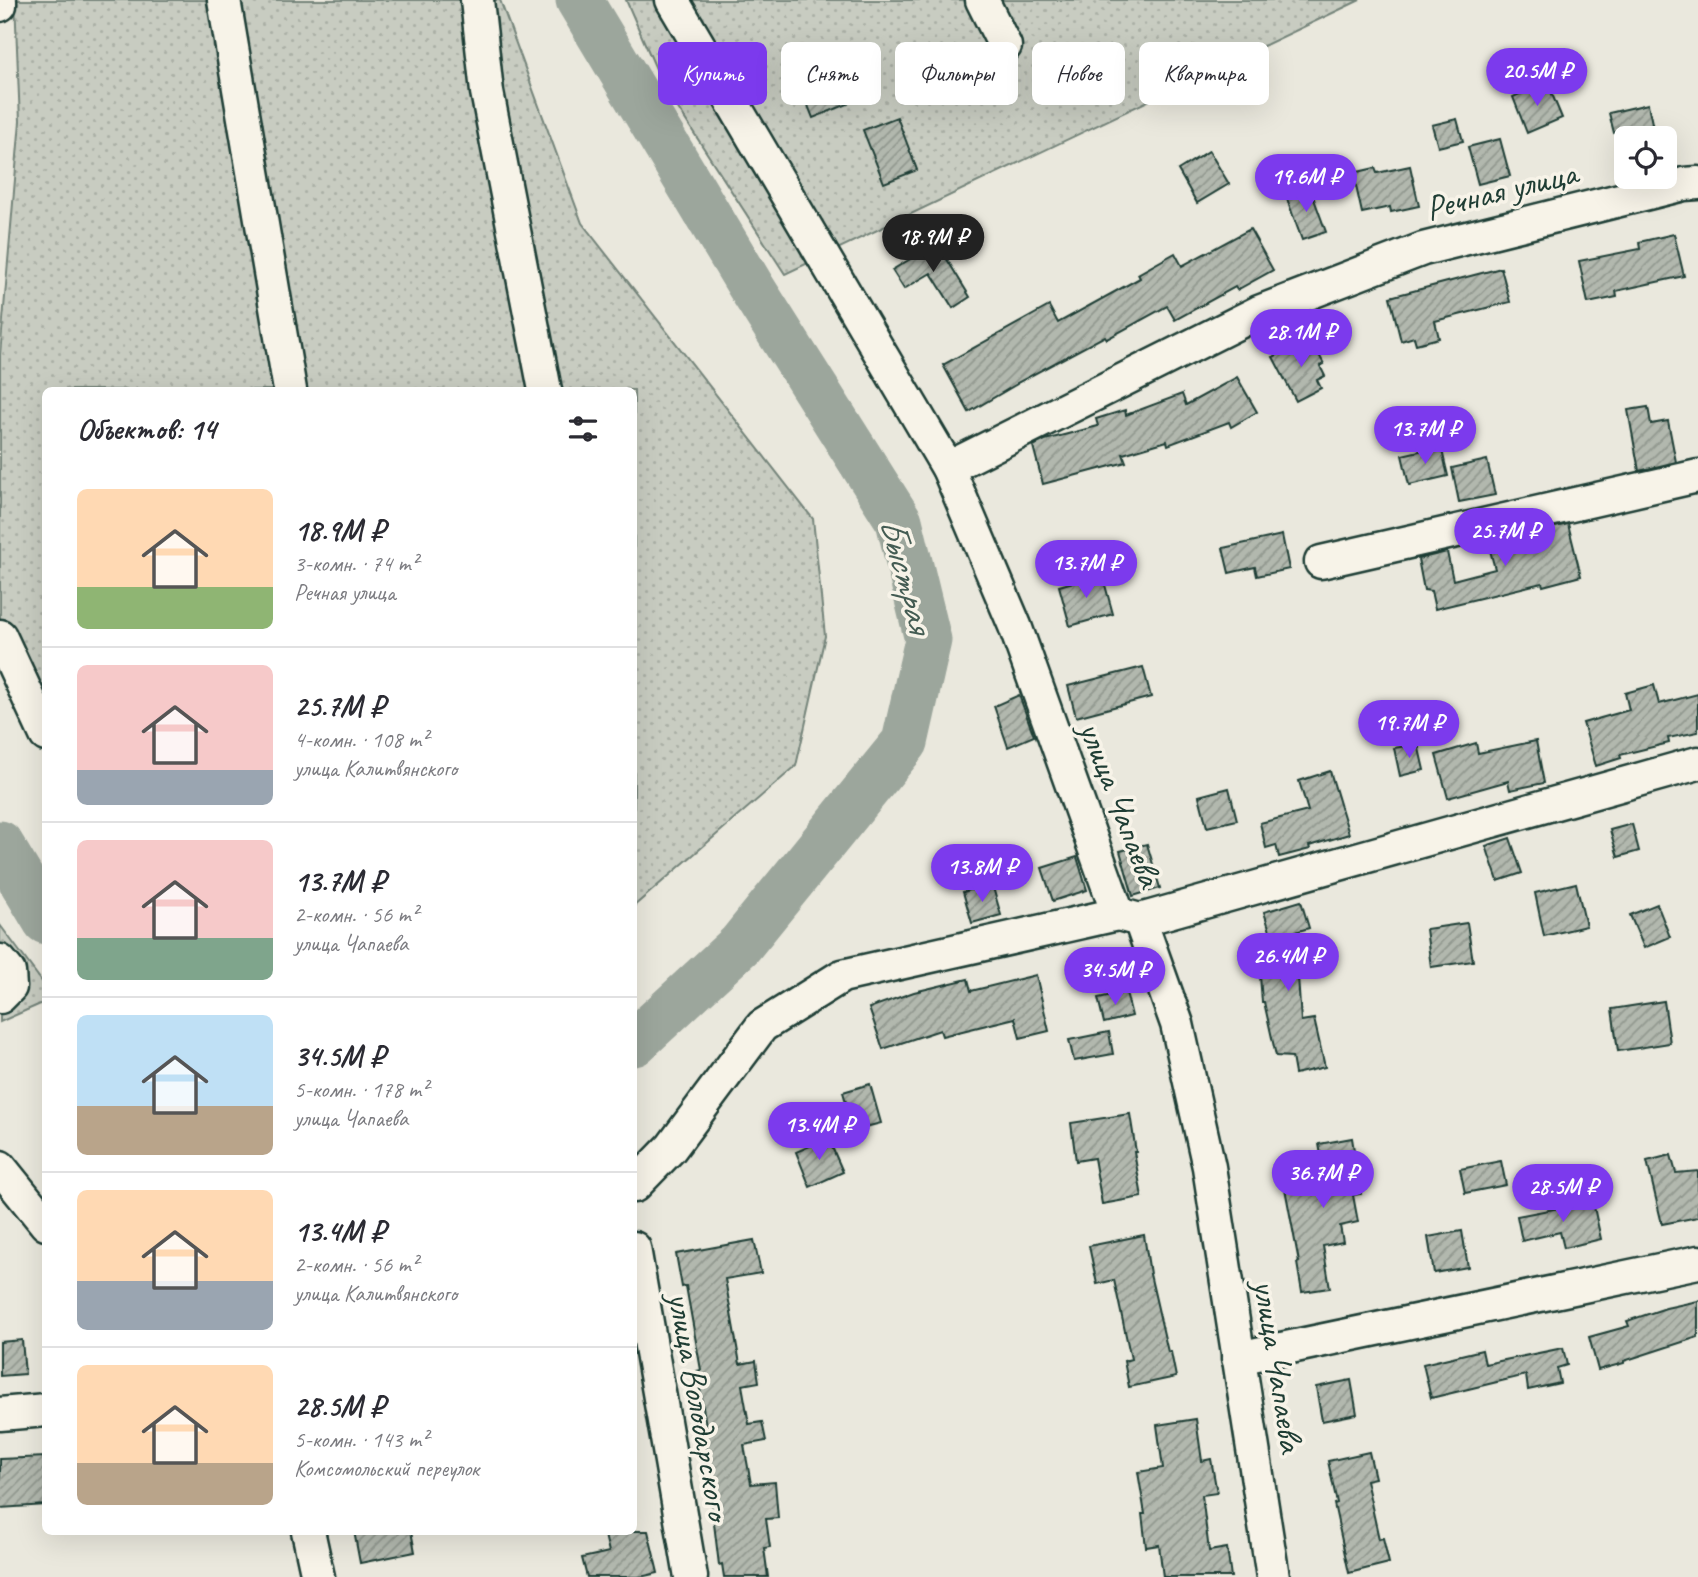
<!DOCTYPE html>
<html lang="ru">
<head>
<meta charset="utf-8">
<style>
  body { margin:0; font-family:Caveat,sans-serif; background:#f2f2f3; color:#2b2b33; height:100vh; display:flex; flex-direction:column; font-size:26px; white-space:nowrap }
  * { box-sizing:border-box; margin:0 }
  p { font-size:23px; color:#7c7c81 }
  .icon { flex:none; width:38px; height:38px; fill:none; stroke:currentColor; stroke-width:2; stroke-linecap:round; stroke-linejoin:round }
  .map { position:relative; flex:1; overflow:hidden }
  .details { position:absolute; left:42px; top:387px; width:595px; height:1148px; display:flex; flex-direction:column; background:#fff; border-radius:10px; box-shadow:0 7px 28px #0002 }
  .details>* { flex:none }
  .banner { position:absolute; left:658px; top:42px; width:665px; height:63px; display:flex; gap:14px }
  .fabs { position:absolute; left:1614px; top:126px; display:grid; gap:14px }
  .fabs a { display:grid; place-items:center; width:63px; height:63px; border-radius:10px; background:#fff; box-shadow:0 7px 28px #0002; font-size:35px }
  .price { position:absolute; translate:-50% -60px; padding:0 16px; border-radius:24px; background:#7c3aed; color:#fff; font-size:23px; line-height:46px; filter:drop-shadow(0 2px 4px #0008) }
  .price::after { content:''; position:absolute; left:50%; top:42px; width:21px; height:16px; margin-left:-10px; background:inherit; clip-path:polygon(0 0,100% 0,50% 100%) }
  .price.active { background:#222; color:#fff }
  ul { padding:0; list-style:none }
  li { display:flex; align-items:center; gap:21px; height:175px; padding:0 35px }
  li+li { border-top:2px solid #e1e1e2 }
  li span { display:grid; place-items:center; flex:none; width:196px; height:140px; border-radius:10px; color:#555 }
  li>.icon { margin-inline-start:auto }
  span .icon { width:84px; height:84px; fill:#fffc; stroke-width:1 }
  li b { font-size:30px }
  h2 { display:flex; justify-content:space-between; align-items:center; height:84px; padding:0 35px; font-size:30px }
  .pill { padding:0 24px; border-radius:10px; background:#fff; box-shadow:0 7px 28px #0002; font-size:24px; line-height:63px }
  .pill.active { background:#7c3aed; color:#fff }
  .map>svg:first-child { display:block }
  .green { fill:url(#green-dots); stroke:#74847a; stroke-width:2 }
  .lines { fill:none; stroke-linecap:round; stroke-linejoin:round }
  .river { stroke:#9ca69c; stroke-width:47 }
  .building { fill:url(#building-hatch); stroke:#1f3d34; stroke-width:2 }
  .minor-casing { stroke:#1f3d34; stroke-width:37 }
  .minor { stroke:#f7f3e8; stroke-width:32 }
  .labels { text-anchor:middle; stroke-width:7; stroke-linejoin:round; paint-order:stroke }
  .street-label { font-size:35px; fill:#1f3d34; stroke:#f7f3e8 }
  .water-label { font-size:37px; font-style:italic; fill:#445c53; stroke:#f7f3e8 }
</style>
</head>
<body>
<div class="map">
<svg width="1698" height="1577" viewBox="0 0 1698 1577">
  <defs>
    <pattern id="green-dots" width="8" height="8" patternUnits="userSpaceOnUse" patternTransform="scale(1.75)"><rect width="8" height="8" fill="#c8ccc1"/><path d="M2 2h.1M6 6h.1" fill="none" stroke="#abb0a6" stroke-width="1.8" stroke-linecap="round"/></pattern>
    <pattern id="building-hatch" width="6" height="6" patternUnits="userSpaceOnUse" patternTransform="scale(1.75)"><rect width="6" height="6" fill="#b2b8ae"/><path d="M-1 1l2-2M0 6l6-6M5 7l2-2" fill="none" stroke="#90978e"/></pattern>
  </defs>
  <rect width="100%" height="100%" fill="#eae8dd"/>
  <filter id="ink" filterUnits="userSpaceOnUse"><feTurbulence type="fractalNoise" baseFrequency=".0143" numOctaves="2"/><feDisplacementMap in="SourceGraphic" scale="14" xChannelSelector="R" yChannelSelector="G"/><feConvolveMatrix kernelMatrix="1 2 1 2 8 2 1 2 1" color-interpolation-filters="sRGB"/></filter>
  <g filter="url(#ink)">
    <g class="green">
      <path d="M15 0H500L582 223 813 519 825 636 796 766 634 906V390H46L45 754 24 727 0 664V355L20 121Z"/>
      <path d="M626 0H1360L785 274 663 85Z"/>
      <path d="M0 925 46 987 45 1002 0 1022Z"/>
    </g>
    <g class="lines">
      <g class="river">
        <path d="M579 0 753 290 899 521 928 640 905 742 740 945 634 1043"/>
        <path d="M0 844 46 921"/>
      </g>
    </g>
    <g class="building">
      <path d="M832 62 848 104 813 118 796 75Z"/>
      <path d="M1547 82 1562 118 1527 133 1513 97Z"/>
      <path d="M1648 104 1655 138H1622L1620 131 1614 133 1609 113Z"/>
      <path d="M897 117 917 170 884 183 863 130Z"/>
      <path d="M1457 119 1463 141 1438 147 1432 125Z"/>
      <path d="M1500 139 1510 176 1478 184 1468 147Z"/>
      <path d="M1209 151 1229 184 1197 203 1178 170Z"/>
      <path d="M1410 166 1419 206 1391 212 1390 207 1362 213 1353 173 1375 168 1377 173Z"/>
      <path d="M1310 188 1326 232 1302 240 1286 196Z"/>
      <path d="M1250 229 1273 270 1237 290 1235 287 1175 320 1167 306 1107 339 1105 336 1017 383V384L969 412 943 365 1049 306 1058 323 1140 278 1138 274 1175 253 1182 266Z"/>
      <path d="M1674 234 1684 276 1616 291 1617 297 1588 303 1579 261 1640 249 1639 242Z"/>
      <path d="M937 243 970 297 953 308 931 273 904 289 892 270Z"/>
      <path d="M1501 268 1510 302 1435 321 1439 338 1416 344 1414 337 1401 341 1390 297Z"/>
      <path d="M1310 338 1324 364 1320 366 1325 376 1317 380 1321 388 1296 401 1273 357Z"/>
      <path d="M1237 377 1257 412 1231 427 1229 422 1168 445 1167 441 1123 454 1126 462 1043 484 1033 446 1045 440 1098 426 1096 419 1125 410 1126 415 1182 394 1186 405Z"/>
      <path d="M1648 407 1651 424 1668 421 1676 462 1639 471 1628 410Z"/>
      <path d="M1441 446 1448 476 1409 485 1402 455Z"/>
      <path d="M1487 460 1495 495 1459 502 1452 468Z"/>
      <path d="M1568 524 1581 576 1543 586 1542 583 1435 609 1431 591 1424 590 1418 559 1447 552 1453 580 1495 569 1488 543Z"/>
      <path d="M1282 535 1289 569 1257 576 1255 567 1229 573 1223 548Z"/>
      <path d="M1102 574 1113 614 1070 626 1059 586Z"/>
      <path d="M1143 667 1151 697 1076 717 1068 686Z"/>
      <path d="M1654 685 1659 704 1698 694V732L1668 738 1669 743 1620 755 1621 758 1596 766 1583 723 1629 710 1625 693Z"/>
      <path d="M1019 695 1034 736 1008 747 994 706Z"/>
      <path d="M1536 741 1544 783 1510 790 1508 781 1448 798 1436 755 1476 743 1478 753Z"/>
      <path d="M1418 744 1424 770 1400 776 1394 748Z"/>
      <path d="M1330 771 1349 834 1309 846 1310 849 1279 857 1276 845 1266 848 1260 823 1308 811 1299 781Z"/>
      <path d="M1229 788 1237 820 1207 827 1199 796Z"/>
      <path d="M1632 824 1639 851 1618 857 1610 830Z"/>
      <path d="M1510 838 1522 873 1498 881 1486 846Z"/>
      <path d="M1147 844 1160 888 1133 896 1120 851Z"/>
      <path d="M1077 857 1087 890 1053 901 1042 868Z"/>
      <path d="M1576 883 1586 926 1544 936 1535 893Z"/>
      <path d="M992 884 1001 915 972 923 963 892Z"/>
      <path d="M1301 901 1309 928 1295 932 1301 1021 1314 1019 1325 1067 1295 1074 1292 1057 1276 1056 1264 1002H1262L1259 962 1279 960 1264 912Z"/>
      <path d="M1657 904 1670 937 1644 948 1630 915Z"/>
      <path d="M1467 923 1473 961 1431 967 1426 929Z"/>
      <path d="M1036 975 1049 1031 1020 1038 1015 1018 942 1036 940 1030 883 1049 869 1008 914 992 968 979 971 991Z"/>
      <path d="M1126 992 1132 1016 1104 1023 1098 998Z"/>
      <path d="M1664 1001 1670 1043 1618 1051 1612 1009Z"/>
      <path d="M1109 1032 1113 1054 1074 1061 1069 1040Z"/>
      <path d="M870 1084 881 1123 854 1130 843 1092Z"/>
      <path d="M1130 1114 1136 1152H1134L1142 1197 1102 1204 1094 1158 1076 1161 1071 1123Z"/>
      <path d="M828 1138 843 1172 810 1187 796 1152Z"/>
      <path d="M1352 1138 1361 1194 1353 1195 1358 1222 1340 1226 1343 1242 1323 1246 1330 1288 1302 1292 1297 1263 1299 1262 1283 1178 1324 1171 1319 1144Z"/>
      <path d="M1671 1155 1676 1173 1698 1171V1217L1662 1224 1647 1161Z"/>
      <path d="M1501 1161 1506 1185 1465 1193 1460 1169Z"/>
      <path d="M1592 1198 1601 1239 1564 1248 1560 1232 1522 1241 1517 1216 1564 1207 1563 1205Z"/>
      <path d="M1462 1231 1468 1267 1434 1273 1428 1237Z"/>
      <path d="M1144 1235 1150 1274 1168 1352H1171L1176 1377 1129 1387 1124 1361 1131 1359 1114 1280 1097 1284 1089 1246Z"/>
      <path d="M754 1240 761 1273 725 1279 740 1364 756 1361 759 1382 742 1385 749 1424 762 1422 766 1441 744 1445 751 1484 775 1482 778 1518 766 1519 770 1547 764 1548 768 1577H724L722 1564 719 1565 713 1515 711 1487H714L704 1433 707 1432 697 1371 701 1370 686 1286 682 1287 676 1254Z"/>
      <path d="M1698 1301V1337L1624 1361V1363L1598 1370 1589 1337 1629 1326 1627 1321 1666 1308Z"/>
      <path d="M22 1340 25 1374 0 1376V1342Z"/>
      <path d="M1563 1348 1567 1365 1557 1368 1560 1383 1528 1390 1526 1375 1431 1398 1423 1364 1482 1350 1485 1364Z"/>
      <path d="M1351 1380 1357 1414 1322 1421 1316 1387Z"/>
      <path d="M1196 1419 1202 1461 1211 1459 1217 1493 1202 1495 1209 1551 1227 1548 1231 1577H1163L1159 1545 1146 1547 1142 1514H1145L1138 1472 1163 1468 1157 1425Z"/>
      <path d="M1369 1452 1375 1478 1366 1480 1379 1539 1383 1538 1389 1563 1349 1573 1334 1504 1337 1503 1328 1461Z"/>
      <path d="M46 1457V1505L0 1508V1459Z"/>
      <path d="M354 1531H411L415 1552 360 1563Z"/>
      <path d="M604 1531H648L658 1573 640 1577H587L582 1558 609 1552Z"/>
    </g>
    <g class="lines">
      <defs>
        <g id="minor">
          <path d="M224 0 290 390"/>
          <path d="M477 0 487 92 545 390"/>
          <path d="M672 0 948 468 1015 626 1118 914 1140 920 1177 1024 1209 1167 1273 1577"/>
          <path d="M982 0 1005 46"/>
          <path d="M0 5V0"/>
          <path d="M948 468 1259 312 1423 249 1684 184 1698 183"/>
          <path d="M1321 562 1698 476"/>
          <path d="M0 636 46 735"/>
          <path d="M1140 920 1698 763"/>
          <path d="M0 961 9 972 10 987 0 997"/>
          <path d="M0 1167 46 1224"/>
          <path d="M634 1186 671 1148 762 1026 842 976 1118 914"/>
          <path d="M634 1248 691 1577"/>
          <path d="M1238 1358 1698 1262"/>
          <path d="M0 1414 46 1410"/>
          <path d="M308 1531 318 1577"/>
        </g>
      </defs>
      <use href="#minor" class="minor-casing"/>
      <use href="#minor" class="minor"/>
    </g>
  </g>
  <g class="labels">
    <g class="street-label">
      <text transform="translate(1501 190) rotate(-14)" y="12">Речная улица</text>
      <text transform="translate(1121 804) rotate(69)" y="12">улица Чапаева</text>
      <text transform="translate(1279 1366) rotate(81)" y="12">улица Чапаева</text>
      <text transform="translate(700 1406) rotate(80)" y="12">улица Володарского</text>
    </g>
    <g class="water-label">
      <text transform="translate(907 574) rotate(75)" y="13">Быстрая</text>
    </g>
  </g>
</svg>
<div class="fabs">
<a><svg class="icon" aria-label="locate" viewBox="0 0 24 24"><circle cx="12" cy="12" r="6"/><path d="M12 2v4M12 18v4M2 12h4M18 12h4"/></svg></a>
</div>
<b class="price" style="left:1537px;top:108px">20.5M ₽</b>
<b class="price" style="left:1306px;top:214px">19.6M ₽</b>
<b class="price active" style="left:933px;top:274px">18.9M ₽</b>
<b class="price" style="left:1301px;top:369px">28.1M ₽</b>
<b class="price" style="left:1425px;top:466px">13.7M ₽</b>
<b class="price" style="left:1505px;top:568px">25.7M ₽</b>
<b class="price" style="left:1086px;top:600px">13.7M ₽</b>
<b class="price" style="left:1409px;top:760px">19.7M ₽</b>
<b class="price" style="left:982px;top:904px">13.8M ₽</b>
<b class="price" style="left:1288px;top:993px">26.4M ₽</b>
<b class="price" style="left:1115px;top:1007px">34.5M ₽</b>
<b class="price" style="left:819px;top:1162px">13.4M ₽</b>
<b class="price" style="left:1323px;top:1210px">36.7M ₽</b>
<b class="price" style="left:1563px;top:1224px">28.5M ₽</b>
<div class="banner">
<a class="pill active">Купить</a>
<a class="pill">Снять</a>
<a class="pill">Фильтры</a>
<a class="pill">Новое</a>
<a class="pill">Квартира</a>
</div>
<section class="details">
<h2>Объектов: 14<svg class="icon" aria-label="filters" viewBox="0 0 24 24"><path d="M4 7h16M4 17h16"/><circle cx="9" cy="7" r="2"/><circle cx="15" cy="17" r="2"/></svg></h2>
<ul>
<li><span style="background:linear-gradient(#ffd9b3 70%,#8fb573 0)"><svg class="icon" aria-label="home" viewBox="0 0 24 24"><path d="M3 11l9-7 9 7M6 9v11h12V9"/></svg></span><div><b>18.9M ₽</b><p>3-комн. · 74 m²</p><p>Речная улица</p></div></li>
<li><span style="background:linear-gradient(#f6c9c9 75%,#9aa5b1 0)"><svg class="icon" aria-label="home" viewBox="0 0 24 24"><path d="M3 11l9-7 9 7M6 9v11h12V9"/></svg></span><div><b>25.7M ₽</b><p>4-комн. · 108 m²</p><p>улица Калитвянского</p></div></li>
<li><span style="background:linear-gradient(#f6c9c9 70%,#7fa58c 0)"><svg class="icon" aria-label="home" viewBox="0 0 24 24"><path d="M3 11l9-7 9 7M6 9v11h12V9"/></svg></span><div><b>13.7M ₽</b><p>2-комн. · 56 m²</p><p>улица Чапаева</p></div></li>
<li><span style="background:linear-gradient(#bfe0f5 65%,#b9a48a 0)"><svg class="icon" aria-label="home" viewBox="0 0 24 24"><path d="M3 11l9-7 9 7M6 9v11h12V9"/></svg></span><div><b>34.5M ₽</b><p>5-комн. · 178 m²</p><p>улица Чапаева</p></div></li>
<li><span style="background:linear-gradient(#ffd9b3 65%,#9aa5b1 0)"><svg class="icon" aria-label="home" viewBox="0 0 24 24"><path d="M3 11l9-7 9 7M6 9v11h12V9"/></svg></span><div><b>13.4M ₽</b><p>2-комн. · 56 m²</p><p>улица Калитвянского</p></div></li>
<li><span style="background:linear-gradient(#ffd9b3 70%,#b9a48a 0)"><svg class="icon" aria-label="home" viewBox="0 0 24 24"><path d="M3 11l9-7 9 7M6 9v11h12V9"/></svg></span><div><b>28.5M ₽</b><p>5-комн. · 143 m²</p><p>Комсомольский переулок</p></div></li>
</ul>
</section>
</div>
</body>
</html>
